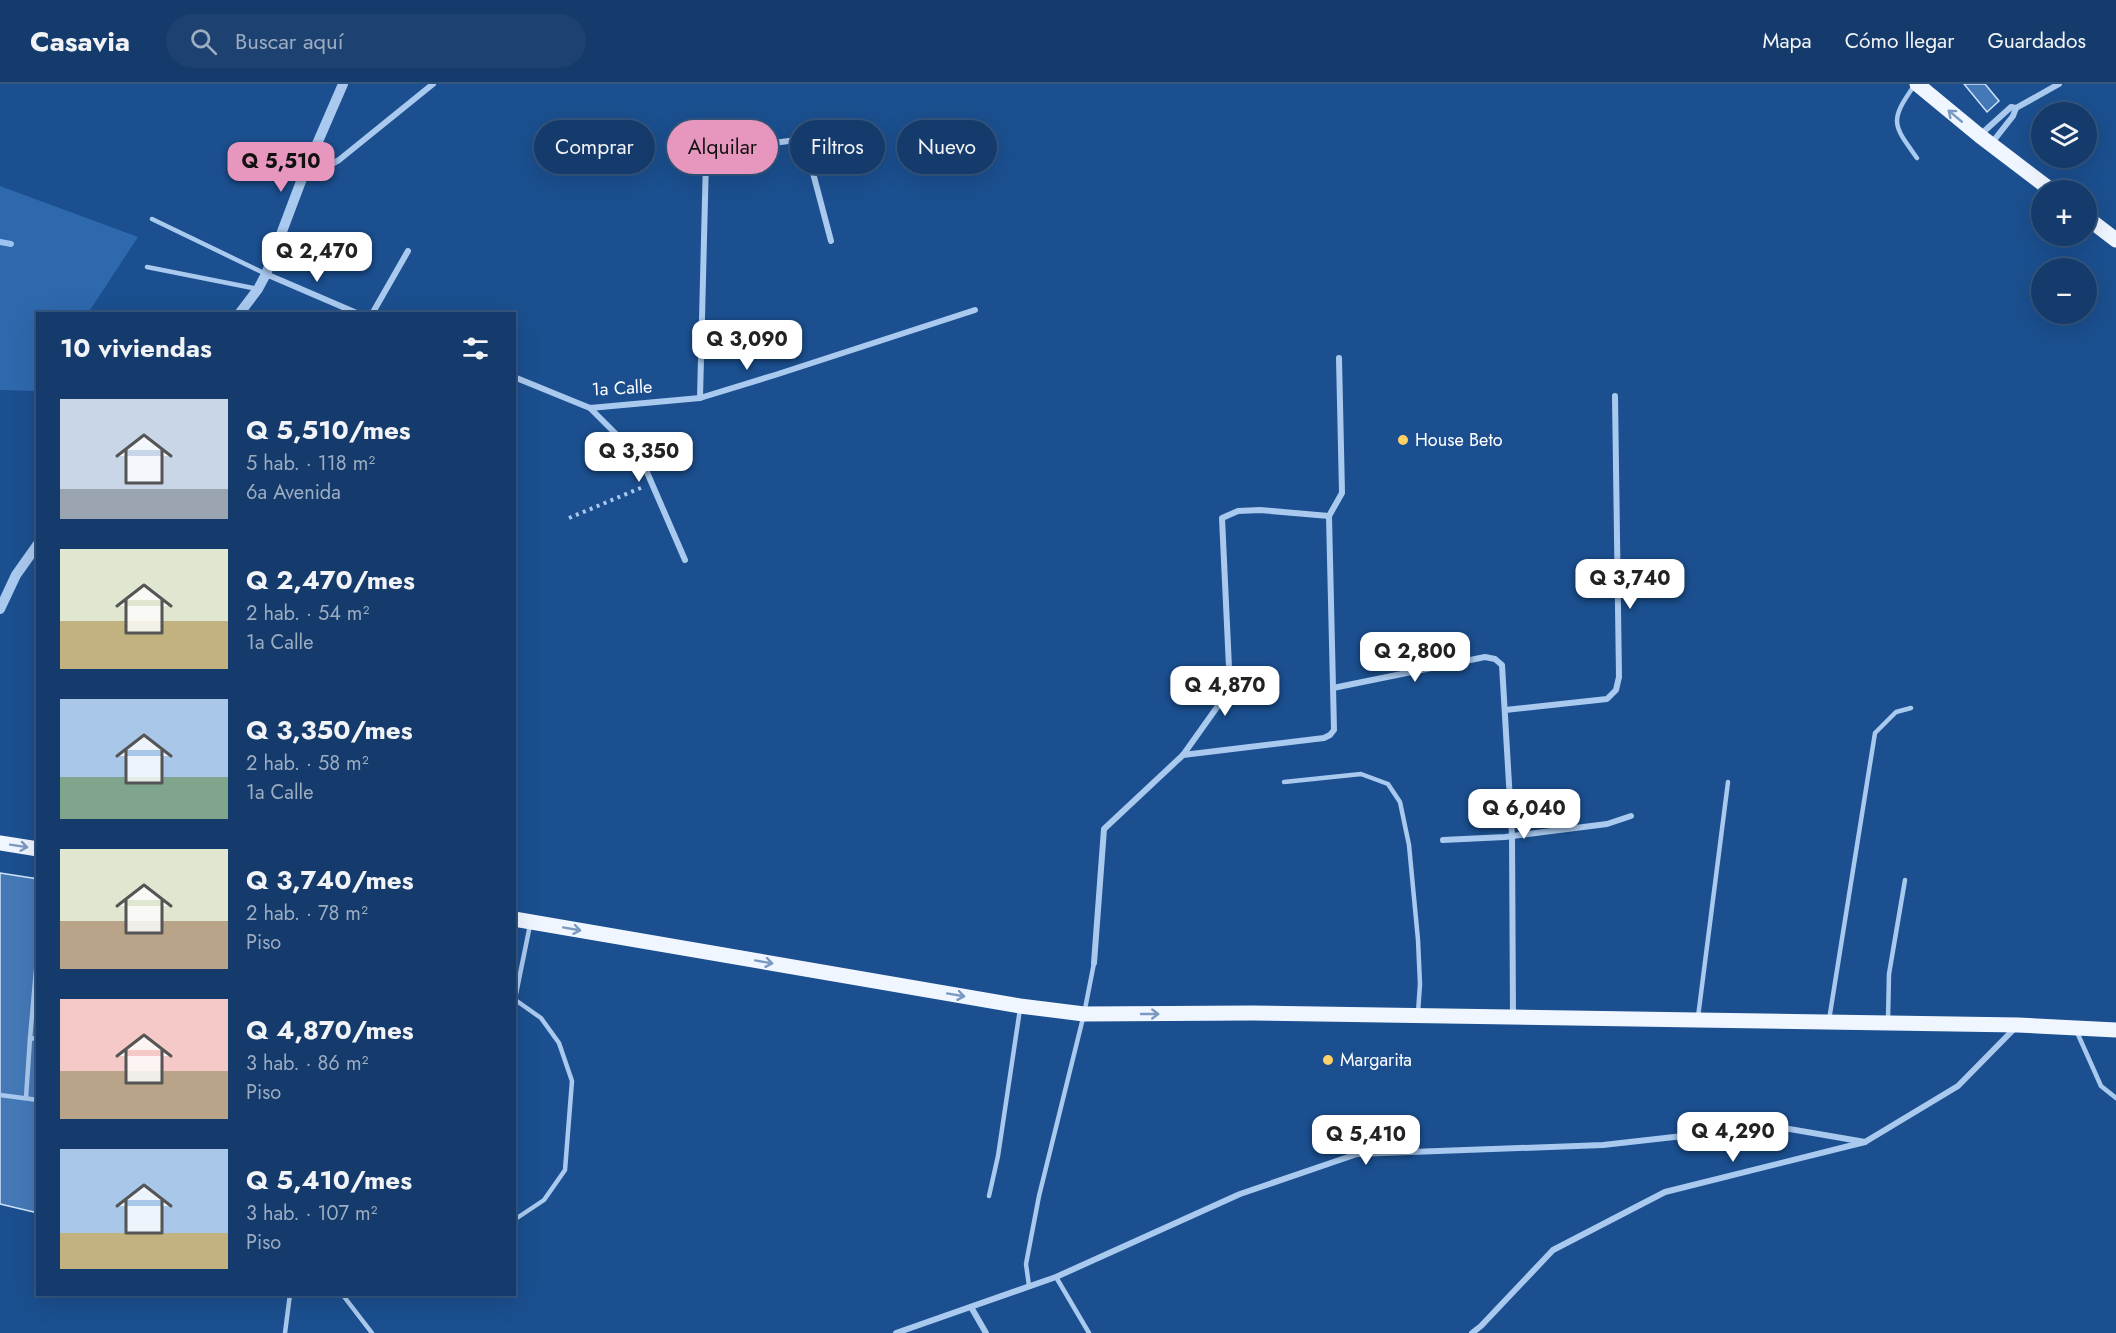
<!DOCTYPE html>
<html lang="es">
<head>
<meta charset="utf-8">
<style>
  body { margin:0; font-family:Jost,sans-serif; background:#1d4271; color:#f1f3f6; height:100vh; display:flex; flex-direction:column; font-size:22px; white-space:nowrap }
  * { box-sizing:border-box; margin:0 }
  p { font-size:20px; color:#9dadc1 }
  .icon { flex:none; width:33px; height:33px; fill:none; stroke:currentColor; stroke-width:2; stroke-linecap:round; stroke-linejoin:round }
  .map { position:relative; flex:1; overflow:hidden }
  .panel { position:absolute; left:36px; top:228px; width:480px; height:984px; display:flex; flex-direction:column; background:#143b6b; border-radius:0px; box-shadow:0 6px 24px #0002,0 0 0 2px #33557e }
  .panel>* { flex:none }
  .banner { position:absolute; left:534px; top:36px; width:570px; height:54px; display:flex; gap:12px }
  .fabs { position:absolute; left:2031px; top:18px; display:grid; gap:12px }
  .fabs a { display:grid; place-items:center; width:66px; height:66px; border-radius:50%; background:#143b6b; box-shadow:0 6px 24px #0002,0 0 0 2px #33557e; font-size:30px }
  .price { position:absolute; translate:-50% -51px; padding:0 14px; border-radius:12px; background:#fff; color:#222; font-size:20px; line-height:39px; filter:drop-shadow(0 2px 3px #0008) }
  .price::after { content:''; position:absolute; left:50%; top:36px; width:18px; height:14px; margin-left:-9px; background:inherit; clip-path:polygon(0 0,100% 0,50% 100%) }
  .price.on { background:#e797bd; color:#111 }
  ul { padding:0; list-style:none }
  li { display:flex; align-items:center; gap:18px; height:150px; padding:0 24px }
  li span { display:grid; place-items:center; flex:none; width:168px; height:120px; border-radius:0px; color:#555 }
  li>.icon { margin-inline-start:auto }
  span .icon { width:72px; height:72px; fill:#fffc; stroke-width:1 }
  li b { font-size:26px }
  h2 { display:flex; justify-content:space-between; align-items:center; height:72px; padding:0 24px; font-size:26px }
  .chip { padding:0 21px; border-radius:27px; background:#143b6b; box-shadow:0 6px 24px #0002,0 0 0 2px #33557e; font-size:21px; line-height:54px }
  .chip.on { background:#e797bd; color:#111 }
  header { display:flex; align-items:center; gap:36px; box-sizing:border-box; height:84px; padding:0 30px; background:#143b6b; border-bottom:2px solid #33557e }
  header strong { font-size:28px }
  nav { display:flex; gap:33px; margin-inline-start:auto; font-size:21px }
  .search { width:420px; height:54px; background:#1d4271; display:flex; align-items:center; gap:15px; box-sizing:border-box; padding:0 21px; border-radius:33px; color:#9dadc1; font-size:22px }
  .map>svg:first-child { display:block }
  .green { fill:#2e69ad }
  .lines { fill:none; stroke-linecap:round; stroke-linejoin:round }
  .stream { stroke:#9cc4f0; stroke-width:6 }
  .building { fill:#4478b7; stroke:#cfe3fa; stroke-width:1.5 }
  .path { stroke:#a9c9ee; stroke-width:4; stroke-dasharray:3 4.5; stroke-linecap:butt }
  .service { stroke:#a9c9ee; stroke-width:4.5 }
  .minor { stroke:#a9c9ee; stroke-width:6 }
  .tertiary { stroke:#a9c9ee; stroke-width:10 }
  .primary { stroke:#f0f6ff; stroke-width:15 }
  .oneway { stroke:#7b9ac1 }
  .poi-dot { fill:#ffd166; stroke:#1b4f8f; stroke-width:2 }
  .labels { text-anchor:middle; stroke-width:4.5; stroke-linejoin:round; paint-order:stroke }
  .street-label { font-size:18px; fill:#fff; stroke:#1b4f8f }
  .poi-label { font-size:18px; fill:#fff; stroke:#1b4f8f; text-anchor:start }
</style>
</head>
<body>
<header>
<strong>Casavia</strong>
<div class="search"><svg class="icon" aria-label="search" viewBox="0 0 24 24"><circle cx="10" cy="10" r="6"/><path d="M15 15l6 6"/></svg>Buscar aquí</div>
<nav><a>Mapa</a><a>Cómo llegar</a><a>Guardados</a></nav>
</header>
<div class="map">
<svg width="2116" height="1249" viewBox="0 0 2116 1249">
  <rect width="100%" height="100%" fill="#1b4f8f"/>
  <path class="green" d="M0 102 138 153 88 229 38 230 37 307 0 306Z"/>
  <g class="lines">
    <path class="stream" d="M0 158 11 160"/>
  </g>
  <g class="building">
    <path d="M1964 0H1985L1999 17 1987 28Z"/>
    <path d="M0 789 38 795V1129L0 1120Z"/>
  </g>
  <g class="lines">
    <path class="path" d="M569 434 643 403"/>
    <g class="service">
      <path d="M1914 2C1889 37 1893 41 1917 74"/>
      <path d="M152 135 266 190"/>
      <path d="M147 183 258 205"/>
      <path d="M1284 698 1361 690 1388 700 1400 718 1409 761 1418 856 1420 900 1418 929"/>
      <path d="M514 915 541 934 559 959 572 997 565 1086 544 1116 514 1136"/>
      <path d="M515 915 530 841"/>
      <path d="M1698 933 1728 698"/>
      <path d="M1829 936 1875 649 1896 628 1911 624"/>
      <path d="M1888 936 1889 890 1905 796"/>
      <path d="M2076 946 2101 1002 2116 1014"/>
      <path d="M30 954 36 886"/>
      <path d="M0 1011 38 1016"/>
      <path d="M26 1014 30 954 38 955"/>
      <path d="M989 1112 998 1072 1020 925"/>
      <path d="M1056 1193 1089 1249"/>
      <path d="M1029 1202 1026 1180 1039 1112 1084 930 1094 879"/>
      <path d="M342 1210 372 1249"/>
      <path d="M285 1249 290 1210"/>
    </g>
    <g class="minor">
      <path d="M1980 51 2011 23 2016 24 2059 0"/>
      <path d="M1991 60 2013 32 2016 24"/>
      <path d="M303 92 317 88 339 76 433 0"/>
      <path d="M266 190 359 230"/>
      <path d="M372 230 408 167"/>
      <path d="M514 293 590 324 700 314 775 291 975 226"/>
      <path d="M700 314 706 75 708 70 727 65 804 55 831 157"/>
      <path d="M590 324 633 367 646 386 685 476"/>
      <path d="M1333 604 1485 573 1495 575 1502 581 1512 751 1513 933"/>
      <path d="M1505 626 1607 615 1616 606 1619 593 1615 312"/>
      <path d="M1183 671 1324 654 1330 651 1334 646 1329 432 1342 409 1339 274"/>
      <path d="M1443 756 1505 753 1607 740 1631 732"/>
      <path d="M1094 879 1104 745 1183 671 1230 605 1222 434 1238 427 1260 426 1329 432"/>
      <path d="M971 1223 986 1249"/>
      <path d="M896 1249 1056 1193 1240 1110 1357 1070 1603 1061 1772 1042 1865 1058"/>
      <path d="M1472 1249 1481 1242 1553 1166 1665 1108 1865 1058 1958 1002 2015 944"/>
    </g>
    <g class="tertiary">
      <path d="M239 230 258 205 266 190 303 92 343 0"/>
      <path d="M0 525 16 491 38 460"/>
    </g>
    <g class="primary">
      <path d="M1917 0 1980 52 2051 106"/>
      <path d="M2086 133 2116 156"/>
      <path d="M0 759 38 765"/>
      <path d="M514 835 1020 922 1084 930 1252 929 1697 936 2018 941 2116 946"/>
    </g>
  </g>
  <defs><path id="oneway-shaft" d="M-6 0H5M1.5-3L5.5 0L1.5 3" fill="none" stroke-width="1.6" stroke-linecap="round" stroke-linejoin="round" transform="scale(1.5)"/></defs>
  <g class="oneway">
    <use href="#oneway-shaft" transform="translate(1955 32) rotate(-140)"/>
    <use href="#oneway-shaft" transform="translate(19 762) rotate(9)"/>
    <use href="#oneway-shaft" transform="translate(572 845) rotate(10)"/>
    <use href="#oneway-shaft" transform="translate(764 878) rotate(10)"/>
    <use href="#oneway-shaft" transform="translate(956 911) rotate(10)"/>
    <use href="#oneway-shaft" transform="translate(1150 930)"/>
  </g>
  <g class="poi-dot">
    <circle cx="1403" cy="356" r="6"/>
    <circle cx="1328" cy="976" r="6"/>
  </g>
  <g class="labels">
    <g class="street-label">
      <text transform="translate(622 304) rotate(-3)" y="6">1a Calle</text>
    </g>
    <g class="poi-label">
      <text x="1415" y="362">House Beto</text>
      <text x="1340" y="982">Margarita</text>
    </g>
  </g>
</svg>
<div class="fabs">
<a><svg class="icon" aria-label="layers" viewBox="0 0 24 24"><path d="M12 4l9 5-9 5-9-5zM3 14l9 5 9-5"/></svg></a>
<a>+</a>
<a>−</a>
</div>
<b class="price on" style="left:281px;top:109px">Q 5,510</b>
<b class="price" style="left:317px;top:199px">Q 2,470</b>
<b class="price" style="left:747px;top:287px">Q 3,090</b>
<b class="price" style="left:639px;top:399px">Q 3,350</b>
<b class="price" style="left:1630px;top:526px">Q 3,740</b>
<b class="price" style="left:1415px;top:599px">Q 2,800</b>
<b class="price" style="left:1225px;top:633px">Q 4,870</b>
<b class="price" style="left:1524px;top:756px">Q 6,040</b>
<b class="price" style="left:1733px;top:1079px">Q 4,290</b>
<b class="price" style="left:1366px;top:1082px">Q 5,410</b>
<div class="banner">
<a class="chip">Comprar</a>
<a class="chip on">Alquilar</a>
<a class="chip">Filtros</a>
<a class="chip">Nuevo</a>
</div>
<section class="panel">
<h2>10 viviendas<svg class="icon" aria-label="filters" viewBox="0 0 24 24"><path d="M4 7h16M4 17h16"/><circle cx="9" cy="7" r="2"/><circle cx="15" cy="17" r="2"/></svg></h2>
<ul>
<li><span style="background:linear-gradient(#c9d6e8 75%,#9aa5b1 0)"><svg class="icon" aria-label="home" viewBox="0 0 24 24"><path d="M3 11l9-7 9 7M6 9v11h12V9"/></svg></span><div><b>Q 5,510/mes</b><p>5 hab. · 118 m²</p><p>6a Avenida</p></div></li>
<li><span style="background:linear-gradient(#dfe7d0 60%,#c2b280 0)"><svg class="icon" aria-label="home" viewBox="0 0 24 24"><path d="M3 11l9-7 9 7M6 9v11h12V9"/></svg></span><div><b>Q 2,470/mes</b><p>2 hab. · 54 m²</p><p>1a Calle</p></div></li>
<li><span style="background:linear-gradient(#a9c7e8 65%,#7fa58c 0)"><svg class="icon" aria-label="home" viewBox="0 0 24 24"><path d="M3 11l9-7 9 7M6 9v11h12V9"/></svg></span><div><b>Q 3,350/mes</b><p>2 hab. · 58 m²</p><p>1a Calle</p></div></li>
<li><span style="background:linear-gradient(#dfe7d0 60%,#b9a48a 0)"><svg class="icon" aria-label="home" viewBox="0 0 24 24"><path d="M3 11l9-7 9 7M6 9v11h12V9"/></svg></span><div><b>Q 3,740/mes</b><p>2 hab. · 78 m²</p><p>Piso</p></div></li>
<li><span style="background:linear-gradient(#f6c9c9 60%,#b9a48a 0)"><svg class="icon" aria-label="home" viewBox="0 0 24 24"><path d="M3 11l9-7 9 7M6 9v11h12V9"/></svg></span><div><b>Q 4,870/mes</b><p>3 hab. · 86 m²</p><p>Piso</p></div></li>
<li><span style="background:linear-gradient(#a9c7e8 70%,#c2b280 0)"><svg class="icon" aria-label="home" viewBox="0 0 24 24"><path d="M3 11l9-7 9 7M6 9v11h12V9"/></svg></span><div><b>Q 5,410/mes</b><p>3 hab. · 107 m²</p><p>Piso</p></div></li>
</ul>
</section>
</div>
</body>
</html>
